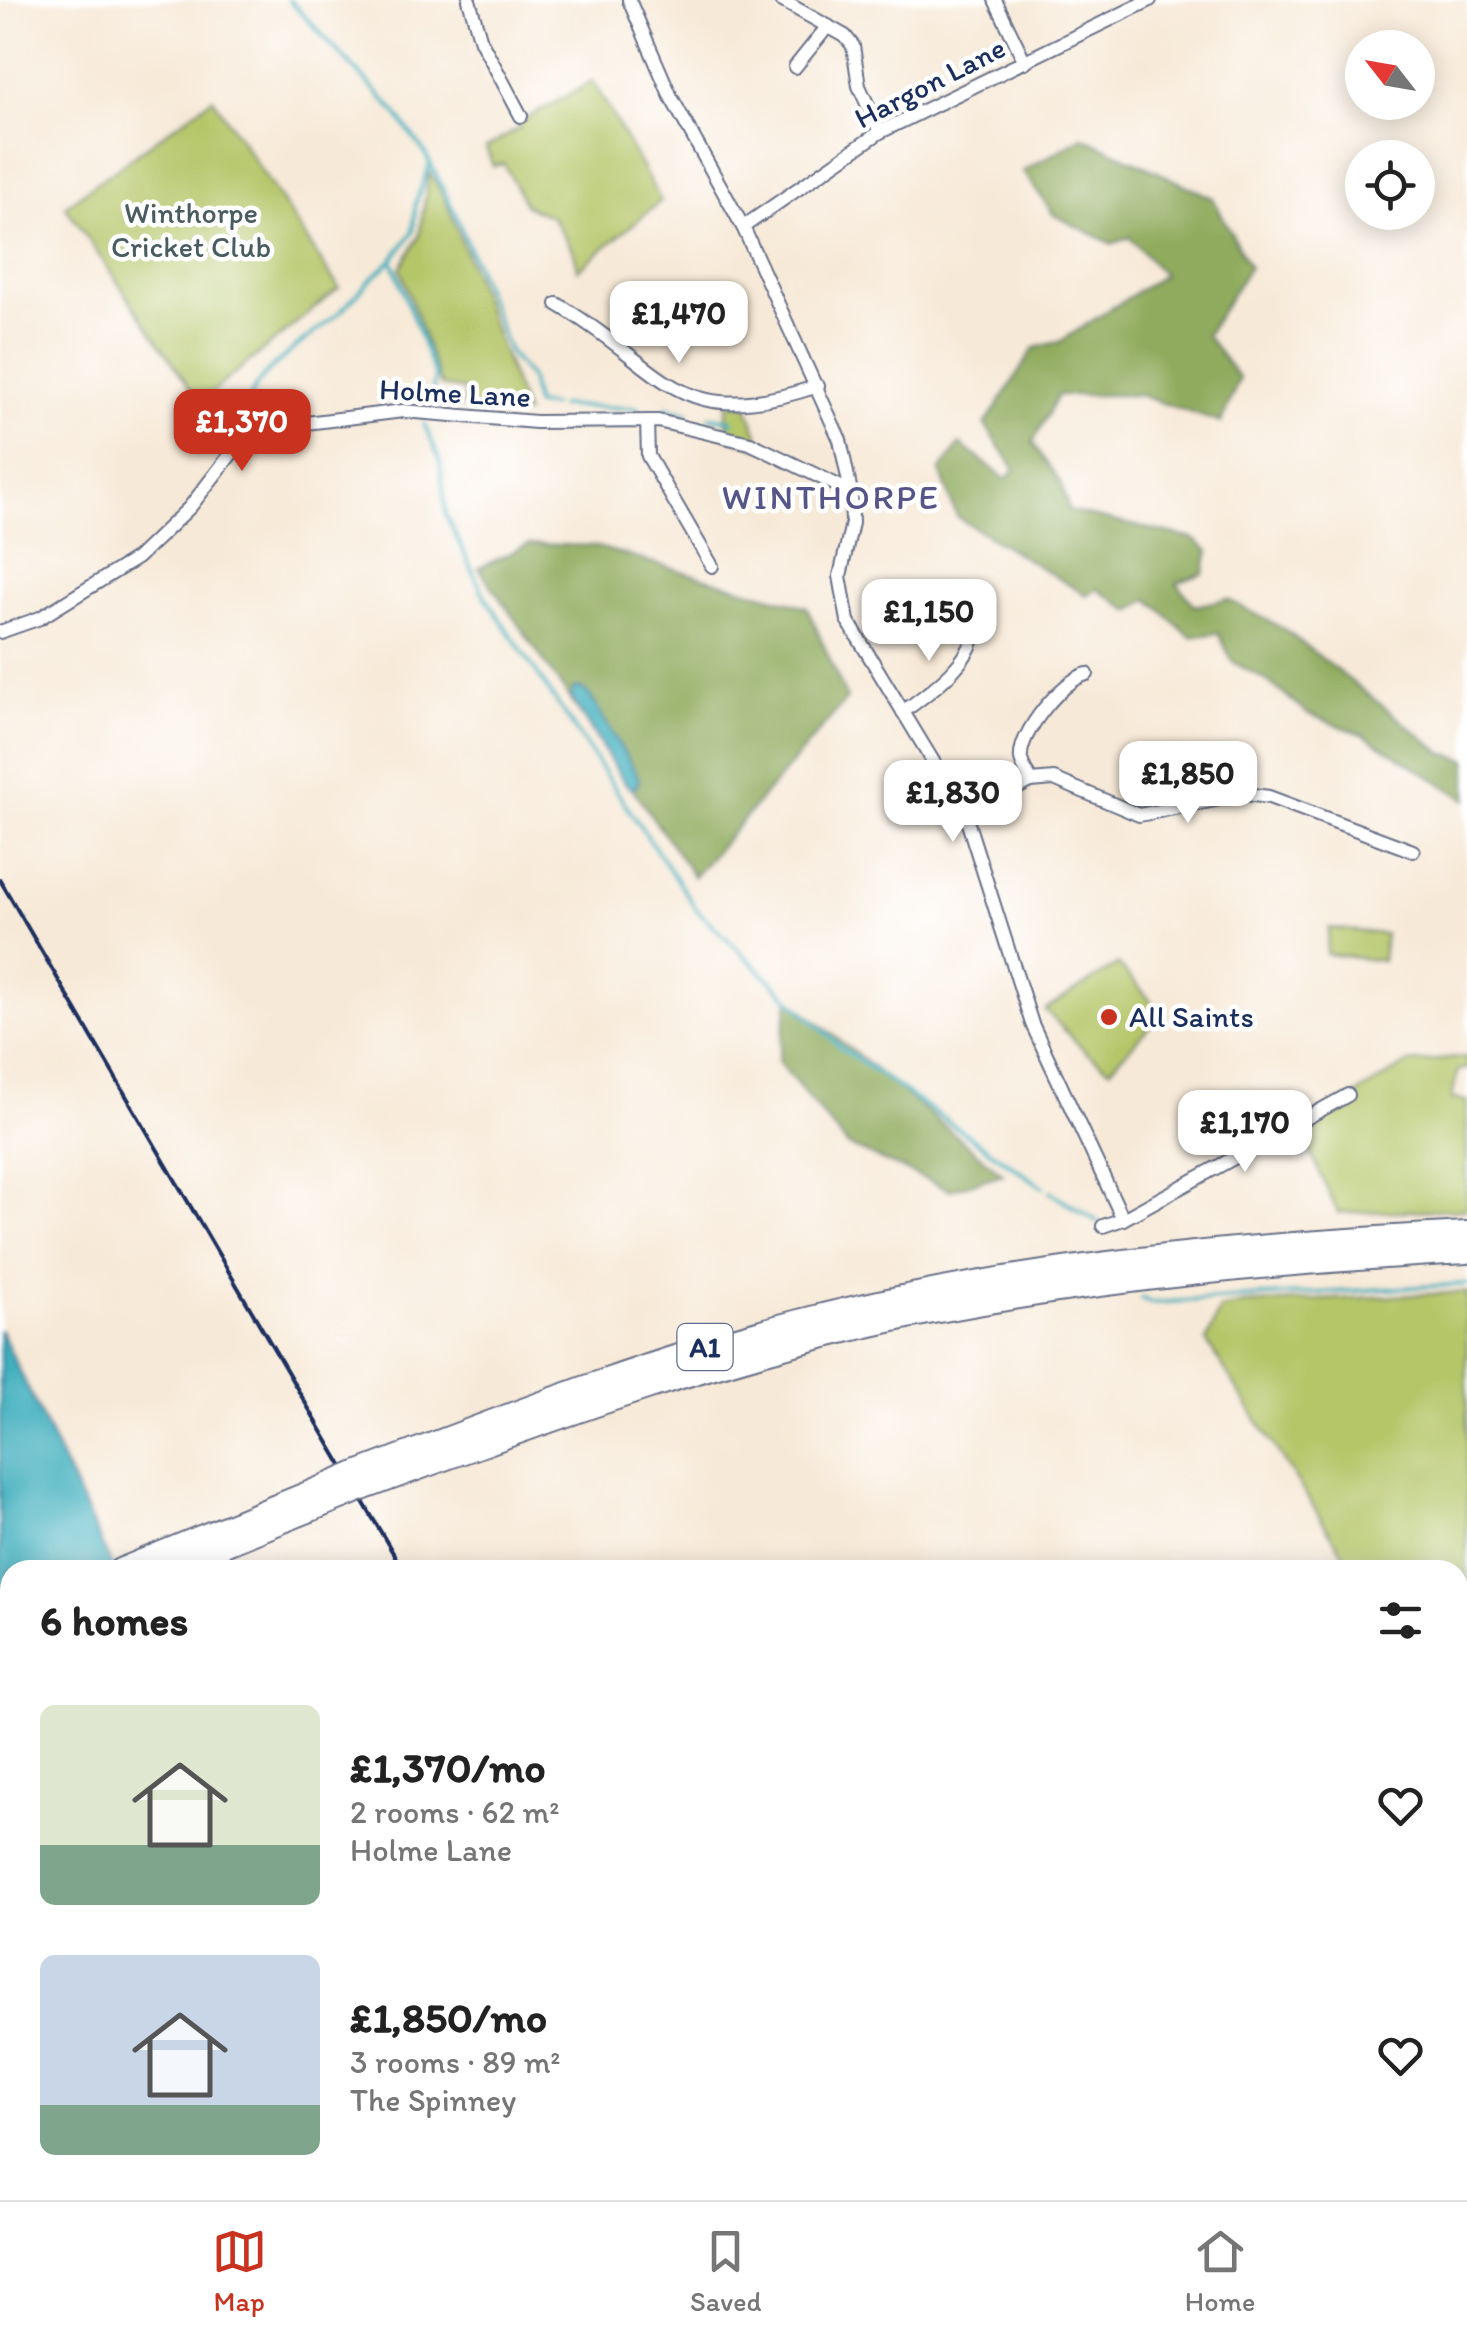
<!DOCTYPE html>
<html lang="en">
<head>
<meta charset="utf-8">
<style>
  body { margin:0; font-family:Itim,sans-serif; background:#f2f2f2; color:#222; height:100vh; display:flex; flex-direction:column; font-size:38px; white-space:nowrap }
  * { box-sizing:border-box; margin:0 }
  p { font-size:32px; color:#767676 }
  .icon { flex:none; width:55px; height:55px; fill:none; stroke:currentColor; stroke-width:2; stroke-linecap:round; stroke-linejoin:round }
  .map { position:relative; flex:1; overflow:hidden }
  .panel { position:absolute; left:0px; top:1560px; width:1468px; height:640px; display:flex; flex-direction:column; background:#fff; border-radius:30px 30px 0 0; box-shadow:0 5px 25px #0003 }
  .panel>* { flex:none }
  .needle { width:65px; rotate:301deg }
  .controls { position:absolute; left:1345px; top:30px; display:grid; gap:20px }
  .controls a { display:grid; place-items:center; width:90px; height:90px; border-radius:50%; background:#fff; box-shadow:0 5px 25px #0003; font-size:50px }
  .price { position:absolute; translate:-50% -85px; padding:0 22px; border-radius:20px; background:#fff; color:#222; font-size:32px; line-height:65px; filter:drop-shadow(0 2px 5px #0008) }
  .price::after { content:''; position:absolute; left:50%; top:60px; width:30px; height:22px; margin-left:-15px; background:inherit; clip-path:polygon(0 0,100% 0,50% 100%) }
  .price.current { background:#c8321e; color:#fff }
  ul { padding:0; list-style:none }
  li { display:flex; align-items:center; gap:30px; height:250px; padding:0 40px }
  li span { display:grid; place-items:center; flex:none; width:280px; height:200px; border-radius:15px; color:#555 }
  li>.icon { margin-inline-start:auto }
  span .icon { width:120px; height:120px; fill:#fffc; stroke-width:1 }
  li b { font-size:42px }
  h2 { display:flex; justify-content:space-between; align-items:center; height:120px; padding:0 40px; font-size:42px }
  .dock { display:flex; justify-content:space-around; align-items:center; height:140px; border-top:2px solid #e0e0e0; background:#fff; font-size:28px; color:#767676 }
  .dock a { display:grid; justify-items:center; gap:5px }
  .dock .current { color:#c8321e }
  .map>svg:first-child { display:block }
  .green { fill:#b5c669; stroke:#687a64; stroke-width:2.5 }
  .forest { fill:#90ab5d; stroke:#566d5e; stroke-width:2.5 }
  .water { fill:#40afbd; stroke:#2e6f8e; stroke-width:2.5 }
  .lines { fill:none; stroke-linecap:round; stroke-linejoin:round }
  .stream { stroke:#40afbd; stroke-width:4 }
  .street-casing { stroke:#687088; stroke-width:16 }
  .highway-casing { stroke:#687088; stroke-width:26 }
  .street { stroke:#fff; stroke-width:12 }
  .highway { stroke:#fff; stroke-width:22 }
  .rail { stroke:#1b2f5e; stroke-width:4 }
  .highway-bridge-casing { stroke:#687088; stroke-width:26; stroke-linecap:butt }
  .highway-bridge { stroke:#fff; stroke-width:22 }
  .poi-dot { fill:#c8321e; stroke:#fff; stroke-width:4 }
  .labels { text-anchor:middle; stroke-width:9; stroke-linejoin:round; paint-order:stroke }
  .shield { fill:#fff; stroke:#5f6d8e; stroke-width:2.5 }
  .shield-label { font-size:28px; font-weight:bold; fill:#1b2f5e }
  .street-label { font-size:30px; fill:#1b2f5e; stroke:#fff }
  .park-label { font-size:30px; fill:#495c61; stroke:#fff }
  .poi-label { font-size:30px; fill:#1b2f5e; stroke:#fff; text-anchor:start }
  .quarter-label { font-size:35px; letter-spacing:2.5px; fill:#56558a; stroke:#fff }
</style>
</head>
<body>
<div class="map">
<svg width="1467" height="2200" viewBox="0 0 1467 2200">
  <rect width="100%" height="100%" fill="#fff"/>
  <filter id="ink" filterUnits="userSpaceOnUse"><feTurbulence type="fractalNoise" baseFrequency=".01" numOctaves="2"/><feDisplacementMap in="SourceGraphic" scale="20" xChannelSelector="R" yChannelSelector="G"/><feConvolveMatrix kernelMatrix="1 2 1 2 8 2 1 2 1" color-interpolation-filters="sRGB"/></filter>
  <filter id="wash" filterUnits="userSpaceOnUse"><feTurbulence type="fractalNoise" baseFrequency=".0048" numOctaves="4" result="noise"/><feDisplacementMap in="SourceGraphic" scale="40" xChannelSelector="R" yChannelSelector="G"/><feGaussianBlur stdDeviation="2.25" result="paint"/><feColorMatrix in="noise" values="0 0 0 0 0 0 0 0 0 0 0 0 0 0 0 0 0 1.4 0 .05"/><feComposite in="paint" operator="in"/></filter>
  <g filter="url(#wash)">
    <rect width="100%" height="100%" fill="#f7e9d7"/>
    <g class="green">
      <path d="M593 81 661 201 578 270 574 252 552 217 526 206 504 164 493 166 486 148 520 128 518 123Z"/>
      <path d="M213 98 339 288 200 402 65 206Z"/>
      <path d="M429 172 445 198 526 414 463 408 465 390 441 386 400 268 419 237Z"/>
      <path d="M727 404H746L764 449 727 437Z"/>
      <path d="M1329 928 1385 934 1382 961 1326 954Z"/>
      <path d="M1118 964 1162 1013 1110 1069 1087 1053 1045 1010Z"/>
      <path d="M1467 1057V1069L1458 1070 1452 1099 1467 1101V1209L1338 1213 1299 1128 1409 1063Z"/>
      <path d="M1467 1292V1589L1458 1592V1570H1354L1206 1341 1220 1309 1244 1304Z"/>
    </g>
    <g class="forest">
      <path d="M1083 137 1213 198 1249 267 1206 335 1239 379 1221 423 1139 395H1058L1033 443 1062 485 1069 511 1194 539 1209 551 1204 573 1177 583 1195 606 1227 599 1284 629 1443 753 1467 760V800L1364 735 1308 714 1269 682 1233 662 1218 633 1191 637 1149 599 1131 611 1097 589 1086 595 957 517 940 471 960 444 1006 479 1015 469 985 425 1034 348 1061 341 1163 275 1129 237 1112 244 1054 215 1023 171Z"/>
      <path d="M529 544 594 546 807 607 847 699 694 877 479 568Z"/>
      <path d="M789 999 1003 1174 950 1190 847 1145 778 1061Z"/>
      <path d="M1044 2190H1149L1143 2200H1042Z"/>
    </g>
    <g class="water">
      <path d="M580 688 589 694 639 778 637 786 631 789 623 781 571 698 573 689Z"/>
      <path d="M0 1329 114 1570H10V1600L0 1584Z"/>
      <path d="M285 2190H399L403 2200H289Z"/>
    </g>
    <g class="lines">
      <g class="stream">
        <path d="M289 0 392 108 425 153 455 213 510 354 530 378 535 405 552 406"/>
        <path d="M430 163 416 202 413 232 392 260 435 377 432 395"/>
        <path d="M560 406 638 408"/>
        <path d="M667 408 688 413"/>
        <path d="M710 417 732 420V424"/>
        <path d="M244 422C243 371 318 337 347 305 361 289 376 274 392 260"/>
        <path d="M424 424 440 460 446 515 484 595 697 910 841 1048 1043 1187"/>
        <path d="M1050 1192 1097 1221"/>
        <path d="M1142 1298 1151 1303 1467 1284"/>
      </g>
    </g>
  </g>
  <g filter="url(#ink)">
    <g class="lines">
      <defs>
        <g id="street">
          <path d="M469 0 481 41 521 116"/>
          <path d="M629 0 671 97 743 227 840 440 851 492 852 523 840 576 848 621 965 814 1032 1024 1123 1219 1103 1226"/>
          <path d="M781 0 845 36 853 46 859 86 880 132"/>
          <path d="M995 0 1025 62"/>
          <path d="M795 67 828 26"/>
          <path d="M743 227 880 132 1150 0"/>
          <path d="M557 304C668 369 673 434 818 386"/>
          <path d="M647 421 648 456 712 566"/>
          <path d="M0 632 40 618 137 558 190 507 234 450 252 435 274 427 403 411 536 422 658 421 750 443 851 492"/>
          <path d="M903 712C929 692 976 661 975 625L961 610"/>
          <path d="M1031 781C1028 774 1022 766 1021 759 1018 733 1064 679 1087 674"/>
          <path d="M965 814 1031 781 1054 779 1139 815 1246 794 1269 797 1413 851"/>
          <path d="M1123 1219 1348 1095"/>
          <path d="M1458 1835 1467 1831"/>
          <path d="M1458 1951 1467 1944"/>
          <path d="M1458 1962 1467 1979"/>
          <path d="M1224 2200 1232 2190"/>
        </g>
        <g id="highway">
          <path d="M354 1474C501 1418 647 1360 799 1321 1016 1265 1243 1244 1467 1233"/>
          <path d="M362 1489C549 1420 737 1350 933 1312 1110 1278 1288 1262 1467 1252"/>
          <path d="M120 1570 335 1482"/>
          <path d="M162 1570 343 1497"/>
          <path d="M0 1619 10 1615"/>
          <path d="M1458 1633 1467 1631"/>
          <path d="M0 1637 10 1633"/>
          <path d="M1002 2200 1003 2190"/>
        </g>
      </defs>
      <use href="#street" class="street-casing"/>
      <use href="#highway" class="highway-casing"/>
      <use href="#street" class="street"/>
      <use href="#highway" class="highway"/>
      <g class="rail">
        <path d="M0 880 403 1570"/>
        <path d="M765 2190 771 2200"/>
      </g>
      <defs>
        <g id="highway-bridge">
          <path d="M335 1482 354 1474"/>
          <path d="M343 1497 362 1489"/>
        </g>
      </defs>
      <use href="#highway-bridge" class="highway-bridge-casing"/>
      <use href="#highway-bridge" class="highway-bridge"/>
    </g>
  </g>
  <circle class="poi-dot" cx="1109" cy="1017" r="10"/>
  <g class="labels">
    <rect class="shield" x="677.5" y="1324" width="55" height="46" rx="8"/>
    <g class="shield-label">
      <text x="705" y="1357">A1</text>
    </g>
    <g class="street-label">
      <text transform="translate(930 83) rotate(-27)" y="10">Hargon Lane</text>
      <text transform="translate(455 393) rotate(3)" y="10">Holme Lane</text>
    </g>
    <g class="park-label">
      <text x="191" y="223">Winthorpe<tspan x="191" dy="34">Cricket Club</tspan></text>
    </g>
    <g class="poi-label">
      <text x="1129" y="1027">All Saints</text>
    </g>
    <g class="quarter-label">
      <text x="831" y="509">WINTHORPE</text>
    </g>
  </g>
</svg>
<div class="controls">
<a><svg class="needle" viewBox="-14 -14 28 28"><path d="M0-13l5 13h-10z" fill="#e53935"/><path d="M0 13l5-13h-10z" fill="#767676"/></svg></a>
<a><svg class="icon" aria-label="locate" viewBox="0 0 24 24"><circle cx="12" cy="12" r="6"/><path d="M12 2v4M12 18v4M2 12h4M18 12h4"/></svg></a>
</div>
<b class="price" style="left:679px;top:366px">£1,470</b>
<b class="price current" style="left:242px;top:474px">£1,370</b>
<b class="price" style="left:929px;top:664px">£1,150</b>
<b class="price" style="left:1188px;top:826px">£1,850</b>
<b class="price" style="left:953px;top:845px">£1,830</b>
<b class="price" style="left:1245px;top:1175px">£1,170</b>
<section class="panel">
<h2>6 homes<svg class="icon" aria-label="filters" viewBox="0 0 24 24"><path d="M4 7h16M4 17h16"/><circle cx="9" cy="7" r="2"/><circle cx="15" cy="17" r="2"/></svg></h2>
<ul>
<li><span style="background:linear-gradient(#dfe7d0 70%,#7fa58c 0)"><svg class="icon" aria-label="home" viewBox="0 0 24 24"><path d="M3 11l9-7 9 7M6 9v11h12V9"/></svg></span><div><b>£1,370/mo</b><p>2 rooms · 62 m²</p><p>Holme Lane</p></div><svg class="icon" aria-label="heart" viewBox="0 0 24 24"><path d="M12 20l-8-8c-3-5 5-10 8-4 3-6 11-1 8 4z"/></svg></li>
<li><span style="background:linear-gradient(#c9d6e8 75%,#7fa58c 0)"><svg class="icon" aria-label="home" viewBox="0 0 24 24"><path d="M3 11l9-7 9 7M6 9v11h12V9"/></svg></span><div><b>£1,850/mo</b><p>3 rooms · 89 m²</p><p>The Spinney</p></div><svg class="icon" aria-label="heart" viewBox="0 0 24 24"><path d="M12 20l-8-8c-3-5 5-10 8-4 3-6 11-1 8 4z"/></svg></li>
</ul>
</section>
</div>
<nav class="dock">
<a class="current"><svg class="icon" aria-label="map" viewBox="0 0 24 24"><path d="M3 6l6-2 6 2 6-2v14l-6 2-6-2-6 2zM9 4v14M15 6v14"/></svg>Map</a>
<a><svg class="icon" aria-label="saved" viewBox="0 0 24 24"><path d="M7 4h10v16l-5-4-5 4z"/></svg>Saved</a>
<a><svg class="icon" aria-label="home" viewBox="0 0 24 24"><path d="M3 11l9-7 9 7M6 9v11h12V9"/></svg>Home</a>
</nav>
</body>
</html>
